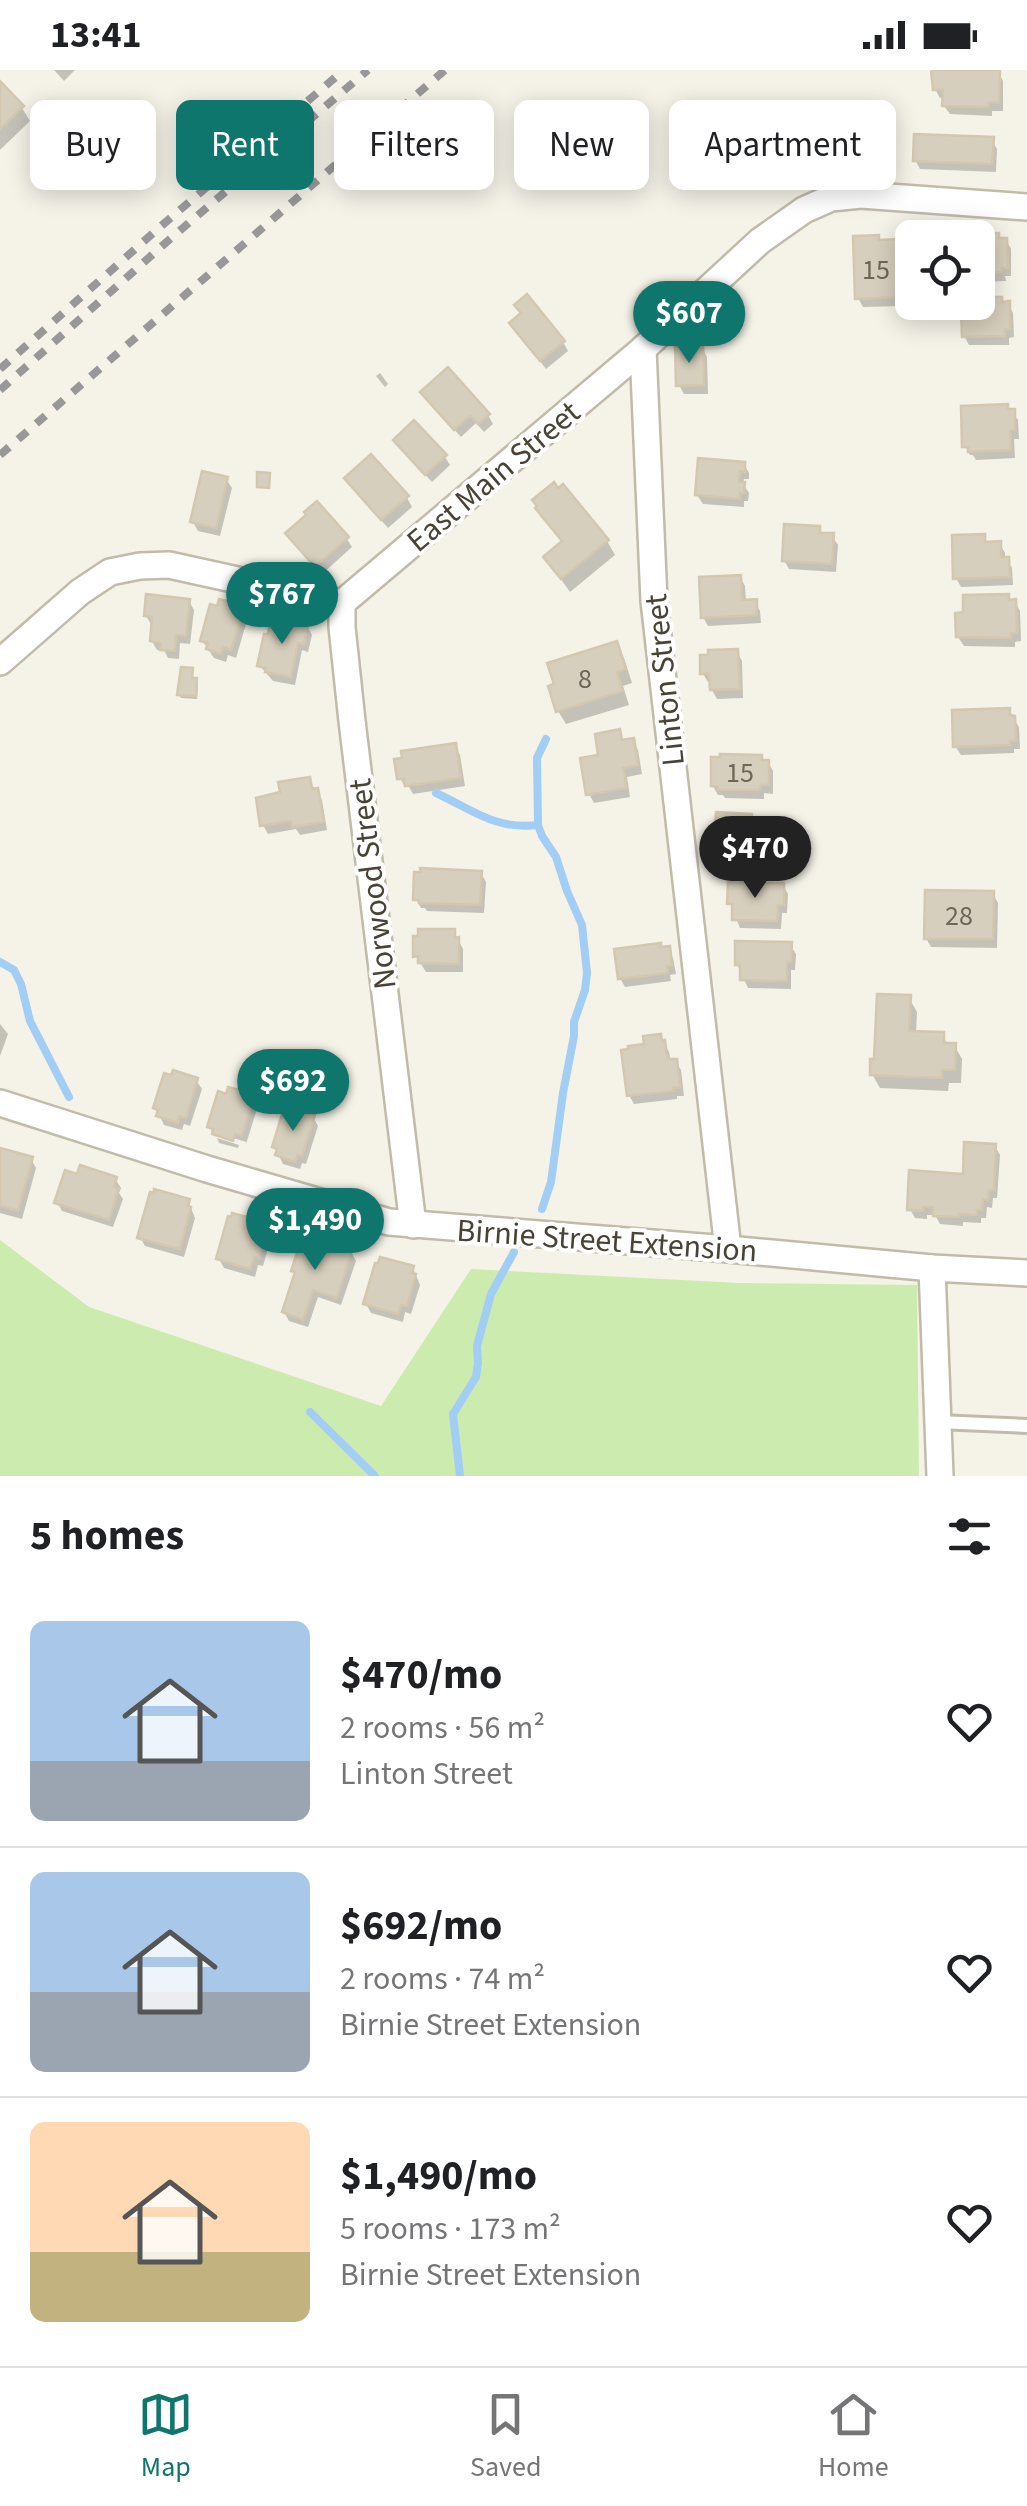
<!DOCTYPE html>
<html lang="en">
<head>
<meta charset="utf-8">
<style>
  body { margin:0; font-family:"Source Sans 3",sans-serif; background:#f6f6f6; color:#202124; height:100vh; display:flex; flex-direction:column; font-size:38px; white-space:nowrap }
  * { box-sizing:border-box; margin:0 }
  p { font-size:32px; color:#757577 }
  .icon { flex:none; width:55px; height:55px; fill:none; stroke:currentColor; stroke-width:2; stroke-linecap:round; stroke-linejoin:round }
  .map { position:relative; height:1406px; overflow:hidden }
  .drawer { display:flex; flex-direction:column; background:#fff; flex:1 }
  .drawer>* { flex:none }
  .banner { position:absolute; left:30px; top:30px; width:968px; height:90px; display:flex; gap:20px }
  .buttons { position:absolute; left:895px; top:150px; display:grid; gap:20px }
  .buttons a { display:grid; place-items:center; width:100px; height:100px; border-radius:15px; background:#fff; box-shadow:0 5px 25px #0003; font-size:50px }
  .price { position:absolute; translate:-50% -85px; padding:0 22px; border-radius:35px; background:#0f766e; color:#fff; font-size:32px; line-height:65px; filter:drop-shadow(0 2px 5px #0008) }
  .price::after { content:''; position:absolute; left:50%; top:60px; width:30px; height:22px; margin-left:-15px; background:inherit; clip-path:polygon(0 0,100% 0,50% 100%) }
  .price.selected { background:#222; color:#fff }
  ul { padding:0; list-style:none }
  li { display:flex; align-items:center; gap:30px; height:250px; padding:0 30px }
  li+li { border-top:2px solid #e0e0e0 }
  li span { display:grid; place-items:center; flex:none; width:280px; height:200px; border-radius:15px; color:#555 }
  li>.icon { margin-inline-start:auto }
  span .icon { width:120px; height:120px; fill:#fffc; stroke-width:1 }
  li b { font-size:42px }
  h2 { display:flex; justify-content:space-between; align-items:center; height:120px; padding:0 30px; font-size:42px }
  .chip { padding:0 35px; border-radius:15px; background:#fff; box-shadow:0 5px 25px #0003; font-size:35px; line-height:90px }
  .chip.selected { background:#0f766e; color:#fff }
  .status { display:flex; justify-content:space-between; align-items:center; height:70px; padding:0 50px; background:#fff; direction:ltr }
  .status svg { height:28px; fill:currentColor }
  .menu { display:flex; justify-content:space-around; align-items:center; height:140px; border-top:2px solid #e0e0e0; background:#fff; font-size:28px; color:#757577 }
  .menu a { display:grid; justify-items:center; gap:5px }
  .menu .selected { color:#0f766e }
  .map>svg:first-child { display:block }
  .green { fill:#ccebaf }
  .shadow { fill:#0003 }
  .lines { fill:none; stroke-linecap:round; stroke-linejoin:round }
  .stream { stroke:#a2cdf4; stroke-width:8 }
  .building { fill:#d7cfbd; stroke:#d3c7b0; stroke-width:2.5 }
  .lane-casing { stroke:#c1bbaa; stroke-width:18 }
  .street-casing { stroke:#c1bbaa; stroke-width:30 }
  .lane { stroke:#fff; stroke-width:12 }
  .street { stroke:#fff; stroke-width:25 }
  .rail { stroke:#989898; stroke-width:8; stroke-dasharray:12 12; stroke-linecap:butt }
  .labels { text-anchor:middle; stroke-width:8; stroke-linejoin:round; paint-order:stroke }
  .number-label { font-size:28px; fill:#6c6658 }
  .street-label { font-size:32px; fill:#494336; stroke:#fff }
</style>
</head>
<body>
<div class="status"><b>13:41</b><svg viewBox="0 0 49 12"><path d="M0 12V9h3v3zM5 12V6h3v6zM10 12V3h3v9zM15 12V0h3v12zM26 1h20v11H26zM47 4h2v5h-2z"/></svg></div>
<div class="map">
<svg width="1027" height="1406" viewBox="0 0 1027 1406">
  <rect width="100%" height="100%" fill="#f5f2e8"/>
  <path class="green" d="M0 1170 89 1237 381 1336 471 1199 739 1213 917 1215 919 1406H0Z"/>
  <g class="shadow">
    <path d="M54 0H75L64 11Z"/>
    <path d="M933 0 998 2 1003 11V41H992V46L950 44 944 36 945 28H940L935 19Z"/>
    <path d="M0 14 22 38 30 51 0 80Z"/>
    <path d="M992 70 997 79 996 102 920 99 915 90Z"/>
    <path d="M998 166 1001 170H1006L1011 179V206H1005L1006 211 978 212V168Z"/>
    <path d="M878 168 881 173 895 172 900 181 902 236 863 237 858 228Z"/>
    <path d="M978 229H1000L1003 234H1008L1013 243 1014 267 1009 268V275H969L964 266Z"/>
    <path d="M512 254 563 272 568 281 546 299Z"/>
    <path d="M702 278 707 287 708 324H684L679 315Z"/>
    <path d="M380 303 388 314 385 317 376 306Z"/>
    <path d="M423 323 488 345 493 354 484 362 476 353 461 367 428 331Z"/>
    <path d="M1007 336 1018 350 1019 369H1014L1015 388 976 390 973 385H970L965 376Z"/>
    <path d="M396 371 445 387 450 395 432 412 401 379Z"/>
    <path d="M744 394 749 403V409H744L743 414 749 423 748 431H744V437L703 434 697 425Z"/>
    <path d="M226 409 232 418 220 466 198 461 193 452Z"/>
    <path d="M352 417 407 428 412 437 388 458Z"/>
    <path d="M538 438 607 471 615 485 570 522 546 488 563 473Z"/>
    <path d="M819 458 823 465 832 466 838 475 836 502 789 499 784 490Z"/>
    <path d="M984 466 988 474H1000L1005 483V490H1007L1012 498 1013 515 961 517 956 508Z"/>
    <path d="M347 469 352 477 322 504 294 472Z"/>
    <path d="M740 507 745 516 746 533 755 532 760 541 761 553 708 556 703 547Z"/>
    <path d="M1007 526 1011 532H1015L1020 541 1021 571 1015 572V577L964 576 958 567Z"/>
    <path d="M189 531 194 540 190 574 180 573 179 589 168 588 164 580H157L152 571 154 555 151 554 146 546Z"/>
    <path d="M240 537 245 546 243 551 246 554 236 588 228 585 226 592 214 588 202 570Z"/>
    <path d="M307 556 312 565 308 582 302 580 295 615 273 611 260 596 289 557Z"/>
    <path d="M616 574 624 588 632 613 623 616 629 635 566 654 558 641Z"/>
    <path d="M737 582 742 591 743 628 717 629 712 620V612H708L703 604Z"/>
    <path d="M192 600 193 610 198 614 197 629 181 628 179 625Z"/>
    <path d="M1009 641 1019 657 1020 679H1014V683L961 685 955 676Z"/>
    <path d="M619 662 625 672 633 671 638 680 642 704 627 707 630 727 594 733 589 724 601 687Z"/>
    <path d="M455 676 460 685 465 716 413 724 409 717H405L400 708Z"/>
    <path d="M761 687 764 692H768L773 701V724L764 723V729L725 728 723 725H718L713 716Z"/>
    <path d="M309 710 322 730 327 760 300 765 296 759 268 764 263 755 273 728Z"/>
    <path d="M751 746 756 755 753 796 721 795 716 786Z"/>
    <path d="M481 803 486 812 484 843 427 841 425 838H421L416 829Z"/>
    <path d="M783 815 788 824 787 843H782L781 859 740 858 730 833Z"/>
    <path d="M993 824 998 833 997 878 931 877 926 868Z"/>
    <path d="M454 862 463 879V902H426L416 886Z"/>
    <path d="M790 875 796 884 795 900H791V919L748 918 737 894Z"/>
    <path d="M668 879 673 888 676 904 670 905 671 911 625 917 620 908 662 880Z"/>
    <path d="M909 928 917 942 916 964 942 965 948 975H954L962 989 961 1013H949L948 1021 880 1018 872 1004 876 991Z"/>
    <path d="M0 954 8 964 0 986Z"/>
    <path d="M660 966 669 982 671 992 675 991 681 1000 684 1026H677V1029L634 1034 629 1025 646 977Z"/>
    <path d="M196 1010 202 1019 190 1056 184 1054 182 1060 164 1055 156 1038Z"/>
    <path d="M253 1027 258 1036 246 1074V1072L215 1062V1065L210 1056Z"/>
    <path d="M313 1047 318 1056 306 1094 302 1093 300 1099 283 1094 274 1076Z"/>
    <path d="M217 1068 239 1075 238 1078 219 1073Z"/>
    <path d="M995 1076 1000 1085 997 1128H993L992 1138 987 1137 986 1148H981V1153L963 1152V1156L940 1154 935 1145H927V1149L915 1148 910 1139 965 1106Z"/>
    <path d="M0 1081 31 1089 36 1098 22 1149 0 1143Z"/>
    <path d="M115 1109 121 1118 119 1123 123 1129 113 1157 62 1141 57 1132Z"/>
    <path d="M188 1131 195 1148 184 1187 145 1176 140 1167Z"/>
    <path d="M267 1155 272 1164 263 1196 258 1195 255 1207 224 1198 219 1189Z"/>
    <path d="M351 1182 356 1191 341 1235 318 1227 308 1257 289 1251 284 1242 296 1206 293 1201Z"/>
    <path d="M413 1198 420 1215 411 1244 405 1242 403 1252 371 1243 366 1234Z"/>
  </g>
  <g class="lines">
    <g class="stream">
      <path d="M436 723C473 740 495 760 538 755"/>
      <path d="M0 892 14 900 21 914 30 951 69 1027"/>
      <path d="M542 1139 551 1112 563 1023 574 966V952L585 920 587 903 582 855 567 821 556 787 542 766 538 755 537 688 546 669"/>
      <path d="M310 1342 375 1406"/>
      <path d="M460 1406 453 1344 476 1307 478 1293 477 1276 491 1224 514 1182"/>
    </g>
  </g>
  <g class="building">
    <path d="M931 0H1000L999 33 989 32 988 37 942 36 943 20H933Z"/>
    <path d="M0 11 24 36 0 59Z"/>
    <path d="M914 64 994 67 992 94 913 91Z"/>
    <path d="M999 163V168H1007L1008 198H1002V202L978 203V168H948V164Z"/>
    <path d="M879 165V170L897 169 899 227 855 229 853 166Z"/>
    <path d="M527 224 565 271 540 291 509 253 521 243 514 235Z"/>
    <path d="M978 227H1002V232L1010 231V259H1005V266L962 267 961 237H966V232H978Z"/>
    <path d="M703 275 704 315 676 316 675 276Z"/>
    <path d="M448 297 490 344 478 354 470 346 454 360 420 322Z"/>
    <path d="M1008 334V339H1015V360L1010 361 1011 380 968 382V377H962L961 336Z"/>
    <path d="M414 350 447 385 425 405 393 370Z"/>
    <path d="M371 384 409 426 381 450 344 408Z"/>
    <path d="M698 388 745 392V402L740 401 739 412H745L744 423H740V429L695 425Z"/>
    <path d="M202 401 228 407 216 458 190 452Z"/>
    <path d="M257 402 270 403 269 418 257 417Z"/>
    <path d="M554 412 558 418 563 414 609 470 561 509 543 487 562 471 535 438 537 436 532 430Z"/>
    <path d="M317 431 349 467 315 497 285 463 306 445 304 442Z"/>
    <path d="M784 454 820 456V463H834L832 494 782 491Z"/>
    <path d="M985 464V472L1001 471V487H1009L1010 507 953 509 952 465Z"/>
    <path d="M741 505 742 530 757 529V545L701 548 699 507Z"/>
    <path d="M146 524 190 529 186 566 176 565 175 581 160 580 161 573 150 571 152 547 144 546Z"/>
    <path d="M1009 524V530L1016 529 1017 563H1011V568L956 567 955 543 963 542V525Z"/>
    <path d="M219 529 241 535 239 543H242L231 580 223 577 221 584 206 579 208 573 200 571 210 534 217 536Z"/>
    <path d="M288 550 308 554 304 574 298 573 291 607 265 602 266 598 257 596 264 564H268L270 551 287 554Z"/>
    <path d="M617 571 626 599 617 602 623 621 556 642 548 616 554 614 547 593Z"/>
    <path d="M738 579 740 619 710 620 709 604H700V585H708V580Z"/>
    <path d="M181 597 193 598 192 608H197L196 626 177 625Z"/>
    <path d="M1010 638V645L1015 646 1016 671H1010V675L953 677 952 640Z"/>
    <path d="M620 659 622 670 634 668 638 695 623 698 627 718 586 725 580 688 598 685 595 664Z"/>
    <path d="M456 673 461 708 405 716 404 709H397L394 689 402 688 401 681Z"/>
    <path d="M720 684 762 685V690H769V715H761L760 720H717L718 717 711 716V687H720Z"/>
    <path d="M310 707 312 719 318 718 324 752 292 757 291 751 260 756 256 728 280 722 278 712Z"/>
    <path d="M716 742 752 744 749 788 713 786Z"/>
    <path d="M420 798 482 801 480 835 419 833V830H413L414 802H421Z"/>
    <path d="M728 812 784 813V835H778L777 851 732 850V834H727Z"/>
    <path d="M925 820 994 821 993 869H924Z"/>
    <path d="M418 859H455V868L459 867V894L418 893V886L413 887V866H418Z"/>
    <path d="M735 871 792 872 791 892H787V911L740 910V895H735Z"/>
    <path d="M661 873V877L670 876 672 895 667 896 668 903 618 909 614 879Z"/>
    <path d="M877 924 911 925 909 961 944 962V973H956L955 1000H942V1008L870 1005V989H874Z"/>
    <path d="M661 964 662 971 665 970 667 986 669 989H677L680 1017 673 1018 674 1021 627 1026 621 980 628 979V976L644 974 643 966Z"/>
    <path d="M173 1000 198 1008 186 1048 179 1046 178 1053 156 1046 158 1040 153 1038 164 1003 171 1005Z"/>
    <path d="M228 1017 254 1024 242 1066 235 1064 233 1071 212 1064 213 1059 207 1057 218 1021 226 1024Z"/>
    <path d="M289 1037 315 1045 302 1086 298 1085 295 1092 275 1085 277 1079 272 1077 283 1041 287 1043Z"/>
    <path d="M964 1072 996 1074 994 1120H989L988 1130 983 1129 982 1140H977V1145L959 1144V1147L933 1146V1137H923V1141L907 1140 909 1100 963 1104Z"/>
    <path d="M0 1078 33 1087 18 1141 0 1136Z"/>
    <path d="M80 1095 117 1107 114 1117 119 1118 109 1150 54 1133 65 1100 77 1104Z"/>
    <path d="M154 1119 190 1129 188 1136 191 1137 180 1179 137 1168 150 1122 154 1123Z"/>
    <path d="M232 1143 269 1153 259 1188 254 1187 250 1199 216 1189 228 1146 231 1147Z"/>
    <path d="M303 1164 352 1180 337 1228 313 1220 303 1250 282 1242 295 1202 291 1201Z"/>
    <path d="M380 1187 414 1196 412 1203 416 1204 407 1236 401 1235 398 1244 363 1234 375 1193H378Z"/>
  </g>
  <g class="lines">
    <defs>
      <path id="lane" d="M938 1352 1027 1356"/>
      <g id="street">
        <path d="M643 279 654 531 728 1179"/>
        <path d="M342 533V557L352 651 413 1155"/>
        <path d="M0 592 80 522 110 502 140 496 169 495 342 533 643 279 760 171 804 140 831 128 861 125 1027 137"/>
        <path d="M0 1033 207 1099 389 1152 728 1179 932 1198 1027 1203"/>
        <path d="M932 1198 940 1406"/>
      </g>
    </defs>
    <use href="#lane" class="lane-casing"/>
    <use href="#street" class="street-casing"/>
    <use href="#lane" class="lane"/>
    <use href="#street" class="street"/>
    <g class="rail">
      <path d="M0 299 160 157 344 0"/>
      <path d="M0 320 170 169 368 0"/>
      <path d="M0 385 445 0"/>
    </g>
  </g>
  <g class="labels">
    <g class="number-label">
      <text x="876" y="209">15</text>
      <text x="585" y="618">8</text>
      <text x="740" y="712">15</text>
      <text x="959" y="855">28</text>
    </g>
    <g class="street-label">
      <text transform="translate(493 406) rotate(-40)" y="11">East Main Street</text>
      <text transform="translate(664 610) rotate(-96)" y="11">Linton Street</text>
      <text transform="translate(372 814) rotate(-97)" y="11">Norwood Street</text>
      <text transform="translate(607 1170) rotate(4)" y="11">Birnie Street Extension</text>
    </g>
  </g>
</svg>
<div class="buttons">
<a><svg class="icon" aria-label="locate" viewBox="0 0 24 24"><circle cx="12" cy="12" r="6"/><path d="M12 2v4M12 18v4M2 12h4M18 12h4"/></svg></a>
</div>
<b class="price" style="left:689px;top:296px">$607</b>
<b class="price" style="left:282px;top:577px">$767</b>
<b class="price selected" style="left:755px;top:831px">$470</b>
<b class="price" style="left:293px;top:1064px">$692</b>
<b class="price" style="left:315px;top:1203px">$1,490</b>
<div class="banner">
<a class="chip">Buy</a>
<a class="chip selected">Rent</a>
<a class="chip">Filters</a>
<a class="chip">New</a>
<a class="chip">Apartment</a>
</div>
</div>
<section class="drawer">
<h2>5 homes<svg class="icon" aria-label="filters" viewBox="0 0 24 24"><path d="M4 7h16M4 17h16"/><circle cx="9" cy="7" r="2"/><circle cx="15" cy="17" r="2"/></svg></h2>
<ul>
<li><span style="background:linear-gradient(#a9c7e8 70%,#9aa5b1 0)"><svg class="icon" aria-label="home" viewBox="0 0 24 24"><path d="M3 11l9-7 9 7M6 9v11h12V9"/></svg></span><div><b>$470/mo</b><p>2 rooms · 56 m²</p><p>Linton Street</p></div><svg class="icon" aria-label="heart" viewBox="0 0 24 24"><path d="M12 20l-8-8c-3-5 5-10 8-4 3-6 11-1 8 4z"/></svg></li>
<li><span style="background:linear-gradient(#a9c7e8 60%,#9aa5b1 0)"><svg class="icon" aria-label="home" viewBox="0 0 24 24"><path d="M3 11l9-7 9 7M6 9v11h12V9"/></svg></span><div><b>$692/mo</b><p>2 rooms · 74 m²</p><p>Birnie Street Extension</p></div><svg class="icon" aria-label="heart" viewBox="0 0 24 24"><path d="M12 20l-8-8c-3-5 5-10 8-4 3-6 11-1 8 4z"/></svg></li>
<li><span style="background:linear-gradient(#ffd9b3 65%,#c2b280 0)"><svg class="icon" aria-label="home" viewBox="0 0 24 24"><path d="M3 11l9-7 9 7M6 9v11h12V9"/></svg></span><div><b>$1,490/mo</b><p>5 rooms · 173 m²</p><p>Birnie Street Extension</p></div><svg class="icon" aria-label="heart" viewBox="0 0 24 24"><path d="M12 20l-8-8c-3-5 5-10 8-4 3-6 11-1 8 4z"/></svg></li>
</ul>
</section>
<nav class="menu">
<a class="selected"><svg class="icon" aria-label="map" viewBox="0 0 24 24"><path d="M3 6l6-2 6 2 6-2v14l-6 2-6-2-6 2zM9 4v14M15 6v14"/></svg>Map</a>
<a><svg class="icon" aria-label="saved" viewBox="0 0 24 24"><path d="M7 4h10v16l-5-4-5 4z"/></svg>Saved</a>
<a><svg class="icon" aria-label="home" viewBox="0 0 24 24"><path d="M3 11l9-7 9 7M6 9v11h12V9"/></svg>Home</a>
</nav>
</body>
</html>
